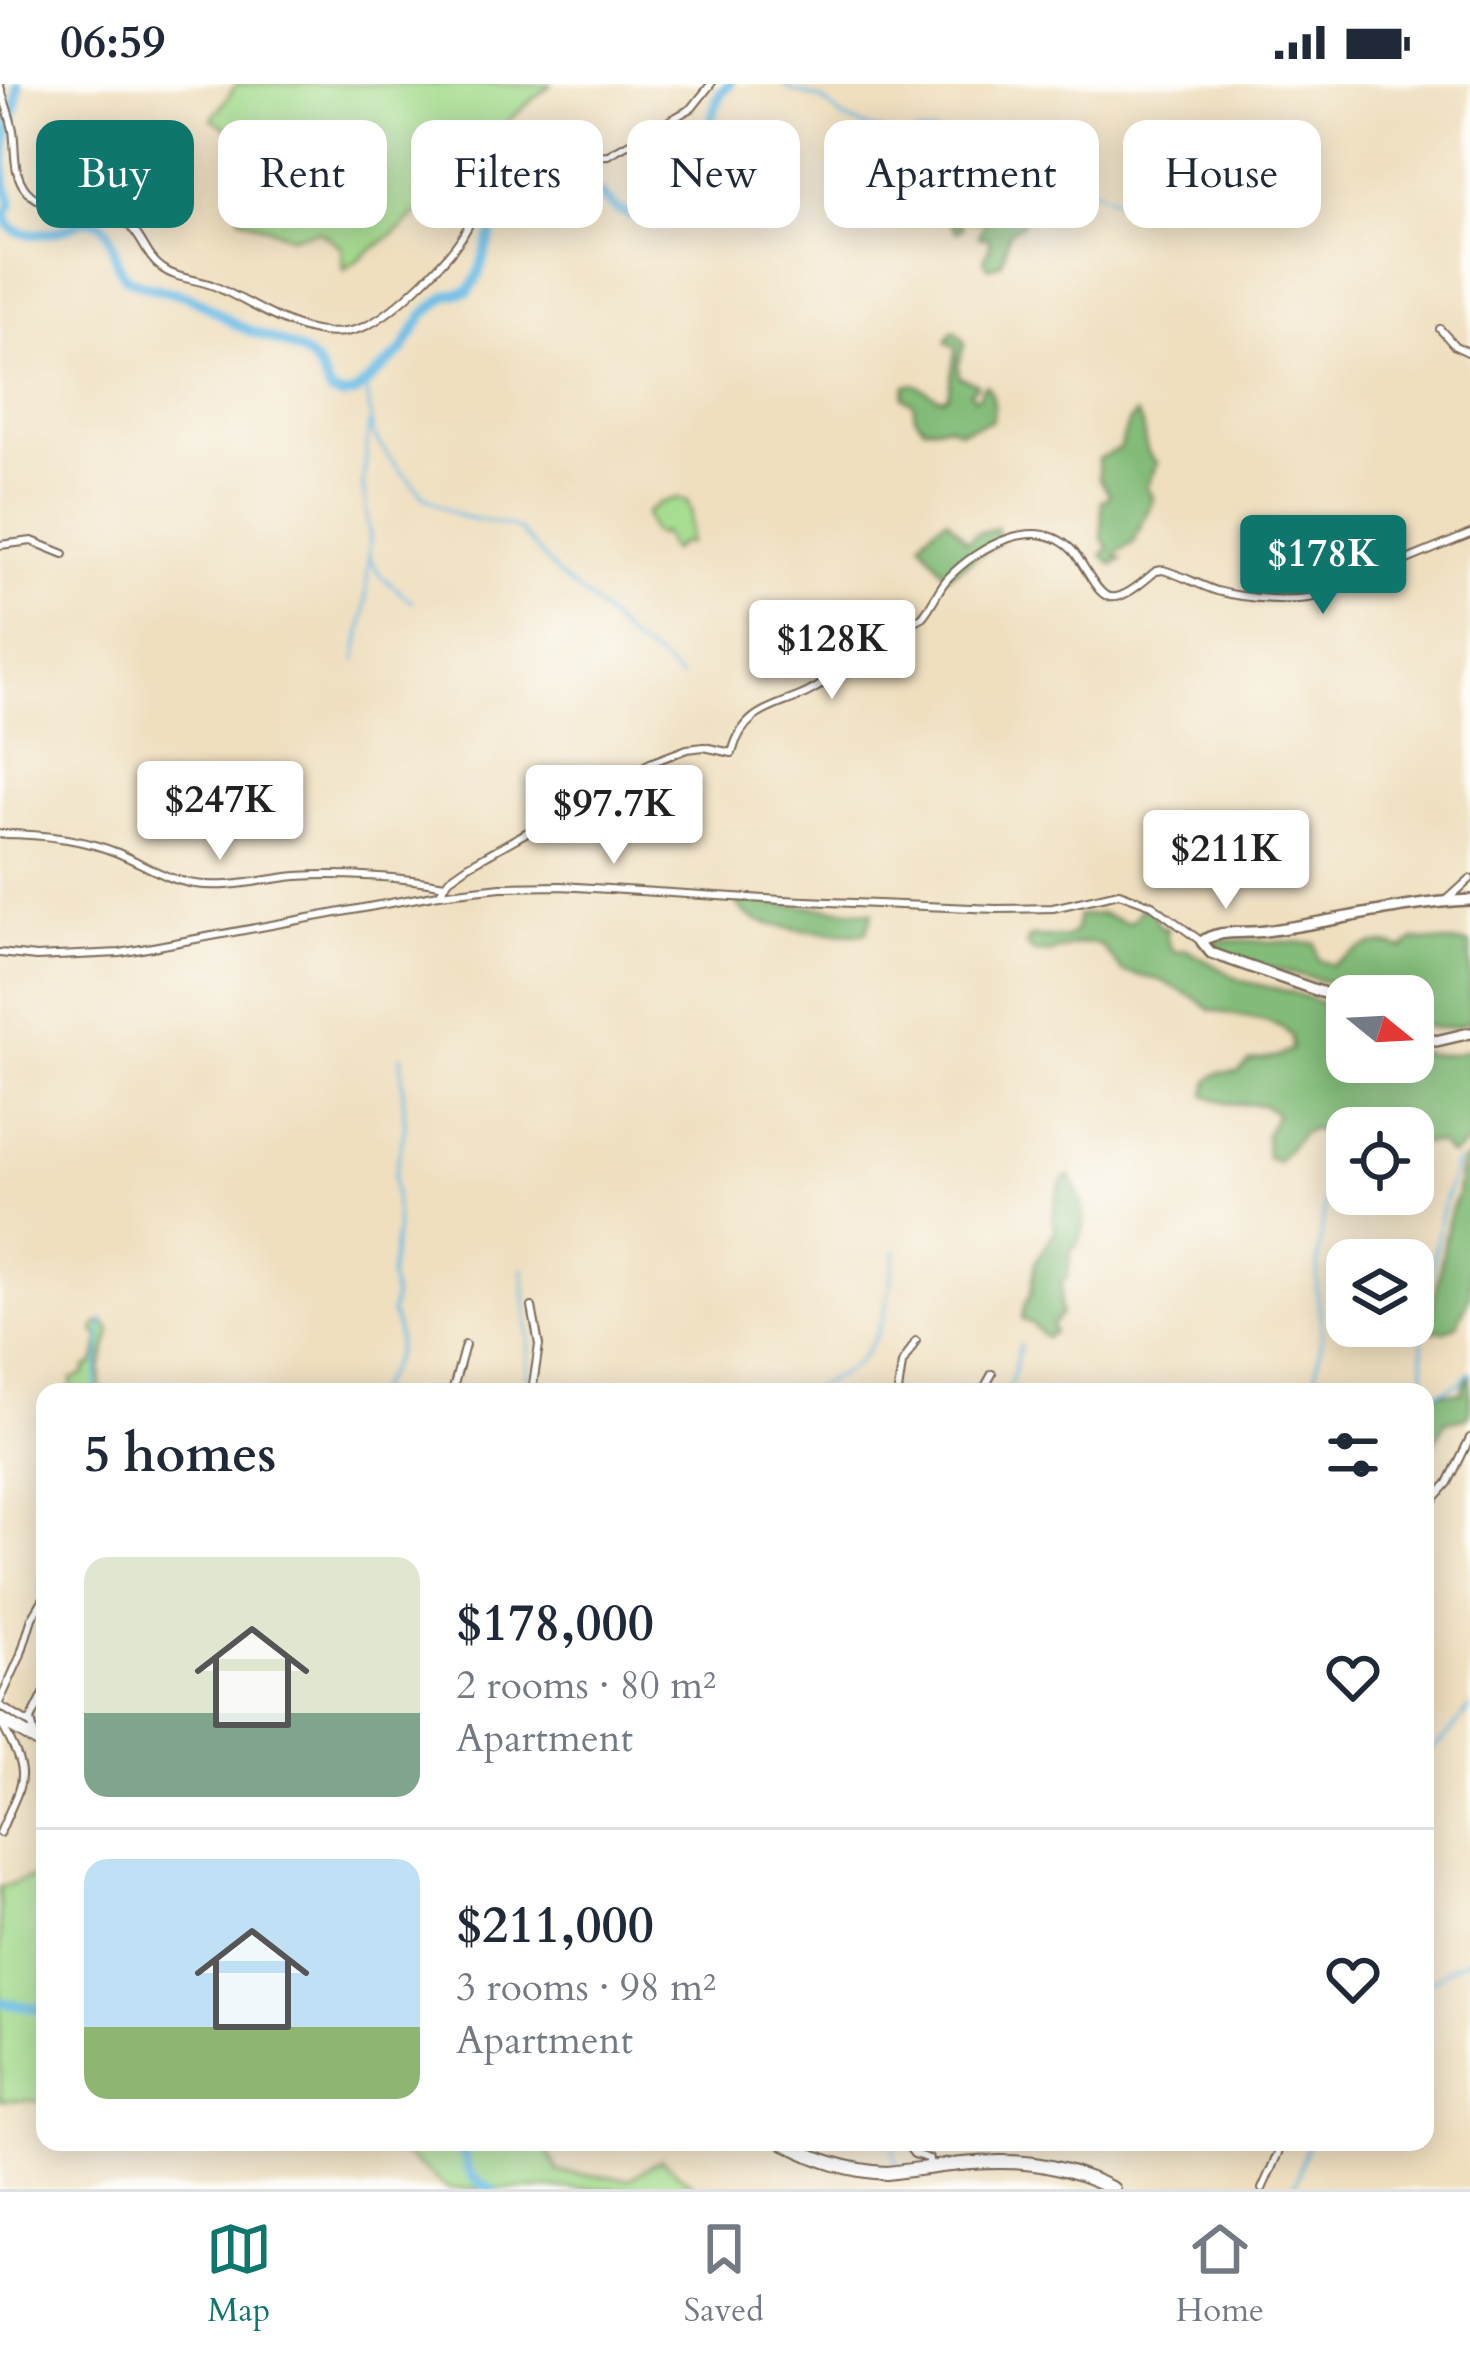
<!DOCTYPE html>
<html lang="en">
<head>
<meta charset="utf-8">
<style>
  body { margin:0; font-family:Cardo,serif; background:#f6f6f7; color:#1f2937; height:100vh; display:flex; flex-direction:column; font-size:45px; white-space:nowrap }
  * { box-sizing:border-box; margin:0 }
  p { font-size:39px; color:#747a83 }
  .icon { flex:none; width:66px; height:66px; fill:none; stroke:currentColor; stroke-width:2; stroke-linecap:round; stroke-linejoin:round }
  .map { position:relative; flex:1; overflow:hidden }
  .drawer { position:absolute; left:36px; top:1299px; width:1398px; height:768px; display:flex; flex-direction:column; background:#fff; border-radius:24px; box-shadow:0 6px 30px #0003 }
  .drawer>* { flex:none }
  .banner { position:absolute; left:36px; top:36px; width:1398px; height:108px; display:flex; gap:24px }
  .needle { width:78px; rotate:108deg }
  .tools { position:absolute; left:1326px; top:891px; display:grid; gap:24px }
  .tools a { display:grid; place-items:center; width:108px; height:108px; border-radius:24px; background:#fff; box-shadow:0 6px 30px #0003; font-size:60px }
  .price { position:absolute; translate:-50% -102px; padding:0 27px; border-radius:12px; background:#fff; color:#222; font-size:39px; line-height:78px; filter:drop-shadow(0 3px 6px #0008) }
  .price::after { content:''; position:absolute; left:50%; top:72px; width:36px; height:27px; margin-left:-18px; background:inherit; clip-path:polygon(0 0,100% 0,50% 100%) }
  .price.active { background:#0f766e; color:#fff }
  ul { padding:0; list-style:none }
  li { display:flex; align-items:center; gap:36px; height:300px; padding:0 48px }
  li+li { border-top:3px solid #e0e1e3 }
  li span { display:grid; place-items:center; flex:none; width:336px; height:240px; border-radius:24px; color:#555 }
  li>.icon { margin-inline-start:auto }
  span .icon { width:144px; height:144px; fill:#fffc; stroke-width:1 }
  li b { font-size:51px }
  h2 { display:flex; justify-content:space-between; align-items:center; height:144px; padding:0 48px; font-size:51px }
  .chip { padding:0 42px; border-radius:24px; background:#fff; box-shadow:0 6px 30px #0003; font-size:42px; line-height:108px }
  .chip.active { background:#0f766e; color:#fff }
  .status { display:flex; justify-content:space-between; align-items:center; height:84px; padding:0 60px; background:#fff; direction:ltr }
  .status svg { height:33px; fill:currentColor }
  .tab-bar { display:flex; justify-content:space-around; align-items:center; height:168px; border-top:3px solid #e0e1e3; background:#fff; font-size:33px; color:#747a83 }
  .tab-bar a { display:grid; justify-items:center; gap:6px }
  .tab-bar .active { color:#0f766e }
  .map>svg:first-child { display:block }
  .green { fill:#a4dc8e; stroke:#708356; stroke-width:3 }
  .forest { fill:#83bc79; stroke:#5f734c; stroke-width:3 }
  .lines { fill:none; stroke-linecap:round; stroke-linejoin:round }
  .stream { stroke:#69bce5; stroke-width:3 }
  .river { stroke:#69bce5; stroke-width:10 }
  .minor-casing { stroke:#7a6956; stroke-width:10 }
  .major-casing { stroke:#7a6956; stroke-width:14 }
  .highway-casing { stroke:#7a6956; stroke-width:16 }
  .minor { stroke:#fff; stroke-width:6 }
  .major { stroke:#fff; stroke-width:9 }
  .highway { stroke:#fff; stroke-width:12 }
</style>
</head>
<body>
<div class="status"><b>06:59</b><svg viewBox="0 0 49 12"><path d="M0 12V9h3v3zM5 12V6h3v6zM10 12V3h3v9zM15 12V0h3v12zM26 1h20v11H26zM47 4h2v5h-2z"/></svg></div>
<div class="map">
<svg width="1470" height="2105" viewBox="0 0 1470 2105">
  <rect width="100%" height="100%" fill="#fdfcf7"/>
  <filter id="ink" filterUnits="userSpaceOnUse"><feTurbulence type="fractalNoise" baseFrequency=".00833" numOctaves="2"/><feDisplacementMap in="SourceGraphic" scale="24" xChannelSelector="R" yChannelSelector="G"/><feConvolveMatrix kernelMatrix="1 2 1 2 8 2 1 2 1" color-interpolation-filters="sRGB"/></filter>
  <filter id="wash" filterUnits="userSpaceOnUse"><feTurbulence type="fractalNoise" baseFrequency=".004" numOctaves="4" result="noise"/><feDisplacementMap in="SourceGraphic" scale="48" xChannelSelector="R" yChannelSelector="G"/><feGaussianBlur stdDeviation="2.7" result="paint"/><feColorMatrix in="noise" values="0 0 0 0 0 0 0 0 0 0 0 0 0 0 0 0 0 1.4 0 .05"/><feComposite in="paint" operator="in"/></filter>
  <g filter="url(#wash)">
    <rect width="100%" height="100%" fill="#efdfbf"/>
    <g class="green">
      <path d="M237 0H551L478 63 403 143 344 186 342 163 320 147 290 152 240 133 242 108 253 70 240 52 212 35Z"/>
      <path d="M677 414 687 417 691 428 689 459H681L671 467 662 449 657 451 651 447 646 429 659 419Z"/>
      <path d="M98 1239H105L111 1247 100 1284 101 1300 98 1308H72L71 1295 85 1290V1284C100 1279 95 1267 100 1255L94 1247Z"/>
      <path d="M44 1790 45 2017 0 2016V1803Z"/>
      <path d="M349 2058H543L558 2088 630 2095 661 2075 698 2105H448L405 2071Z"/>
    </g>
    <g class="forest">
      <path d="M999 84C1017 92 1022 120 1024 138L1019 143 1012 145C1003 156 1008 168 1001 179L989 184 984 176C986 166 994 164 987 153L980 154 979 149 985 141 984 138 970 137 964 132 960 141 963 144 957 148 947 135C962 118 980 122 997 110L998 104 991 96 995 86Z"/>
      <path d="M952 247H955L965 259 958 280 959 293 976 299 977 302 970 307 975 314 979 313 983 302 987 301C995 313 996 323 991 337L959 347 948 341 924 343 915 332 913 319 903 313 906 301C921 297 929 312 943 314L948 311 956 263 946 258Z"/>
      <path d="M1136 330C1149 345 1139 367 1157 379L1146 404 1153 412 1152 418 1133 459 1118 468 1116 473 1122 475 1113 481 1102 471 1109 464 1102 454V416L1108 414 1109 409 1099 395 1098 375 1119 365 1128 339Z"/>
      <path d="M947 434 967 457 977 449 997 444 999 458 947 492 921 458 926 450Z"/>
      <path d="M734 816 873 828 866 849C842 852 766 845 747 831 741 827 738 821 734 816Z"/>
      <path d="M1142 823 1151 827 1161 844H1167L1166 853 1172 866 1179 868 1185 865 1242 897 1294 909 1347 928V978H1413V966C1432 972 1452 974 1470 964V1058L1451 1071 1438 1059H1413V1044H1347V1066L1332 1065 1330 1057 1314 1044 1302 1049 1278 1078 1267 1074 1266 1051 1276 1030 1264 1021 1225 1019 1206 1011 1209 996 1219 989 1238 988 1250 977 1280 972 1292 965 1291 952 1283 944 1266 937 1210 926 1197 915 1160 896 1123 888 1101 862 1091 859 1078 860 1049 869H1034L1027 862 1028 855 1033 853 1065 854 1075 848 1078 832 1102 830 1128 839 1135 834Z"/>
      <path d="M1217 856 1315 859 1318 876 1332 881C1357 866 1373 852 1403 865L1414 856 1470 860V938C1449 945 1434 947 1413 938V912H1362L1331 899 1251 879 1213 863Z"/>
      <path d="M1470 1072V1211L1457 1241 1446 1247 1429 1246 1449 1132 1457 1110 1462 1078Z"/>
      <path d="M1070 1093C1084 1115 1092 1148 1071 1167L1067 1195 1061 1198C1064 1209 1058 1218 1061 1230L1052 1241 1054 1248 1046 1254 1031 1239 1022 1236 1024 1222 1031 1209 1036 1177 1056 1145C1049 1131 1057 1108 1064 1094Z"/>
      <path d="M1470 1291V1330L1465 1334 1445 1338 1425 1378V1322L1439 1308 1462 1309 1463 1302Z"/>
    </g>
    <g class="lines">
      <g class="stream">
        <path d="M783 0 793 7 818 14 829 21 841 33 868 44 900 52 934 49 976 67 1024 69 1121 119"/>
        <path d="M363 302 367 309 373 350 391 376 425 413 460 432 510 442 520 447 562 495 590 516 634 560 660 576 681 595"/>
        <path d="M370 474 380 491 412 518"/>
        <path d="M356 576 365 527 370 456 363 402 369 340"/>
        <path d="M523 1185 529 1258 526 1308"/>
        <path d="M95 1308 103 1237"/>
        <path d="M375 1308C392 1284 407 1258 391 1229L394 1213 390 1193 397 1143 394 1094 405 1043 401 972"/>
        <path d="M806 1308C819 1300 835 1295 848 1286 884 1261 890 1206 896 1166"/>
        <path d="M1009 1308 1020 1261"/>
        <path d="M1313 1308 1322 1251 1317 1205 1318 1178 1327 1100"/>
        <path d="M1425 1314 1422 1246 1441 1129 1457 1076"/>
        <path d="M1425 1314 1461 1298 1470 1288"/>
        <path d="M41 1509 45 1480"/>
        <path d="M1425 1671 1449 1650 1470 1623"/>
        <path d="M1425 1901 1453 1882 1470 1874"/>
        <path d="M892 2058 897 2086"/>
        <path d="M1293 2105C1302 2090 1300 2073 1309 2058"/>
      </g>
      <g class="river">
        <path d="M18 0C19 22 8 41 5 63 4 74 3 89 6 100 6 102 11 116 11 117 10 129 4 123 7 135 12 156 49 150 65 145 74 142 79 135 90 136 119 139 109 181 127 194 139 202 166 207 180 210 201 216 218 230 237 241 260 253 292 258 312 276 321 284 325 297 330 308L342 312 354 310 402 267 424 230 448 211 469 207 477 194 493 146 509 127 532 114 587 104 599 109 618 126 636 133 654 131 692 93 720 10 729 0"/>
        <path d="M0 1918 39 1925 45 1930"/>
        <path d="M454 2058C474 2074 456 2089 491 2105"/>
      </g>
    </g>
  </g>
  <g filter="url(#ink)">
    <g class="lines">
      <defs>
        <g id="minor">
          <path d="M0 2C4 16 10 31 13 46 16 67 12 90 27 107 46 129 86 119 113 131 144 145 141 169 162 184 176 195 197 195 214 202 261 222 315 267 368 241 396 227 451 174 466 146 480 123 485 92 510 78L608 71 692 24 711 0"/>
          <path d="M1440 245 1455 262 1470 269"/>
          <path d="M0 461 32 457 64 470"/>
          <path d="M0 750C40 750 81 754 118 769 144 780 167 796 195 800 228 805 264 795 297 792 338 789 405 793 445 801"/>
          <path d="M439 810 449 795 469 781 650 679 687 665 704 663 732 669C746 614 792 626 827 596 845 580 838 556 850 545 866 531 896 536 916 536L922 533C933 521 938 504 949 493 978 463 1037 429 1073 467 1083 478 1095 507 1107 512 1121 519 1145 496 1156 487L1163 486C1181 491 1199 501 1217 507 1243 514 1299 520 1324 510L1470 450"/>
          <path d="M1448 815 1470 795"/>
          <path d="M0 869 36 873 120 869 439 810 501 803 561 802 782 816 996 825 1053 824 1119 809 1152 821 1202 858"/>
          <path d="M532 1223 539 1261 532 1308"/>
          <path d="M452 1308 465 1261"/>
          <path d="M898 1308 902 1280 916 1257"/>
          <path d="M982 1308 992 1290"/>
          <path d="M1425 1425 1448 1399 1470 1354"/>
          <path d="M0 1617 20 1573 32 1534 44 1514"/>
          <path d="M0 1622 32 1641"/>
          <path d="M35 1653 31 1636 45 1608"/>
          <path d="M0 1749C23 1694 32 1696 2 1641"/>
          <path d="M912 2058 910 2065 914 2070 929 2075V2081"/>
          <path d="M1262 2105 1283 2058"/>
        </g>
        <g id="major">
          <path d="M1347 917 1211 869 1202 858C1215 845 1246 850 1265 847 1333 838 1401 819 1470 816"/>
          <path d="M1413 949 1436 957 1470 949"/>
        </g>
        <g id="highway">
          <path d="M0 1635 45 1662"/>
          <path d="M783 2058C815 2076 850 2087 887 2089 973 2079 1031 2064 1113 2105"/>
        </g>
      </defs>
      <use href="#minor" class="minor-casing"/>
      <use href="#major" class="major-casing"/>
      <use href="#highway" class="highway-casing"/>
      <use href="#minor" class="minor"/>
      <use href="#major" class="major"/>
      <use href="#highway" class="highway"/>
    </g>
  </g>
</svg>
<div class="tools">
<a><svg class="needle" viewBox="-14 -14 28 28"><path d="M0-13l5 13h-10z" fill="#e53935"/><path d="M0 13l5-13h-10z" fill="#747a83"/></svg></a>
<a><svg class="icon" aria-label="locate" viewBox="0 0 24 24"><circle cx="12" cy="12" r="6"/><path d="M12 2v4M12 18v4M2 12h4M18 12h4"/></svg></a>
<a><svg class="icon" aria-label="layers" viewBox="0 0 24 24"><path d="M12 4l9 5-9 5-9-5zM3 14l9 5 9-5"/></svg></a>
</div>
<b class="price active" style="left:1323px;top:533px">$178K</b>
<b class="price" style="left:832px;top:618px">$128K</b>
<b class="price" style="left:220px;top:779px">$247K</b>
<b class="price" style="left:614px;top:783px">$97.7K</b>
<b class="price" style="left:1226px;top:828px">$211K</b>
<div class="banner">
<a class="chip active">Buy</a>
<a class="chip">Rent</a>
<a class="chip">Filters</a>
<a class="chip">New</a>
<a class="chip">Apartment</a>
<a class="chip">House</a>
</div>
<section class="drawer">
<h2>5 homes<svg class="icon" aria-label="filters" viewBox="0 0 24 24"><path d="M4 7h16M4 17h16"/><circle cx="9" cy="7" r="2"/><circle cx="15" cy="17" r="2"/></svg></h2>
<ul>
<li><span style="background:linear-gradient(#dfe7d0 65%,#7fa58c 0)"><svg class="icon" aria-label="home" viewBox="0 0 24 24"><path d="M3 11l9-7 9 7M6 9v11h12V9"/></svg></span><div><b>$178,000</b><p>2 rooms · 80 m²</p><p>Apartment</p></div><svg class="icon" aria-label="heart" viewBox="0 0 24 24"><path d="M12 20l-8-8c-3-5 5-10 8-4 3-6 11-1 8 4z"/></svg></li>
<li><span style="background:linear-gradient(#bfe0f5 70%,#8fb573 0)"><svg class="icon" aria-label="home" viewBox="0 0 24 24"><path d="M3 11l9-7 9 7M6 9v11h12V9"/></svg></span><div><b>$211,000</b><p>3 rooms · 98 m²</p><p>Apartment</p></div><svg class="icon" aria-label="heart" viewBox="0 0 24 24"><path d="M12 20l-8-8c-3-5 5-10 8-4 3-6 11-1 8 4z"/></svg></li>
</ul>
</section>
</div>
<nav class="tab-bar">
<a class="active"><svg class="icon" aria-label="map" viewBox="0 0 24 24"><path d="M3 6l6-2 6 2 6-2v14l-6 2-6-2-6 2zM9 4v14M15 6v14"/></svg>Map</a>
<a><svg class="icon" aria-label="saved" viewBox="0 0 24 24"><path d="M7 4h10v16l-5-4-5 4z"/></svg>Saved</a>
<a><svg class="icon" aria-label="home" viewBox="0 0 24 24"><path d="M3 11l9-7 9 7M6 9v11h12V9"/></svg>Home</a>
</nav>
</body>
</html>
